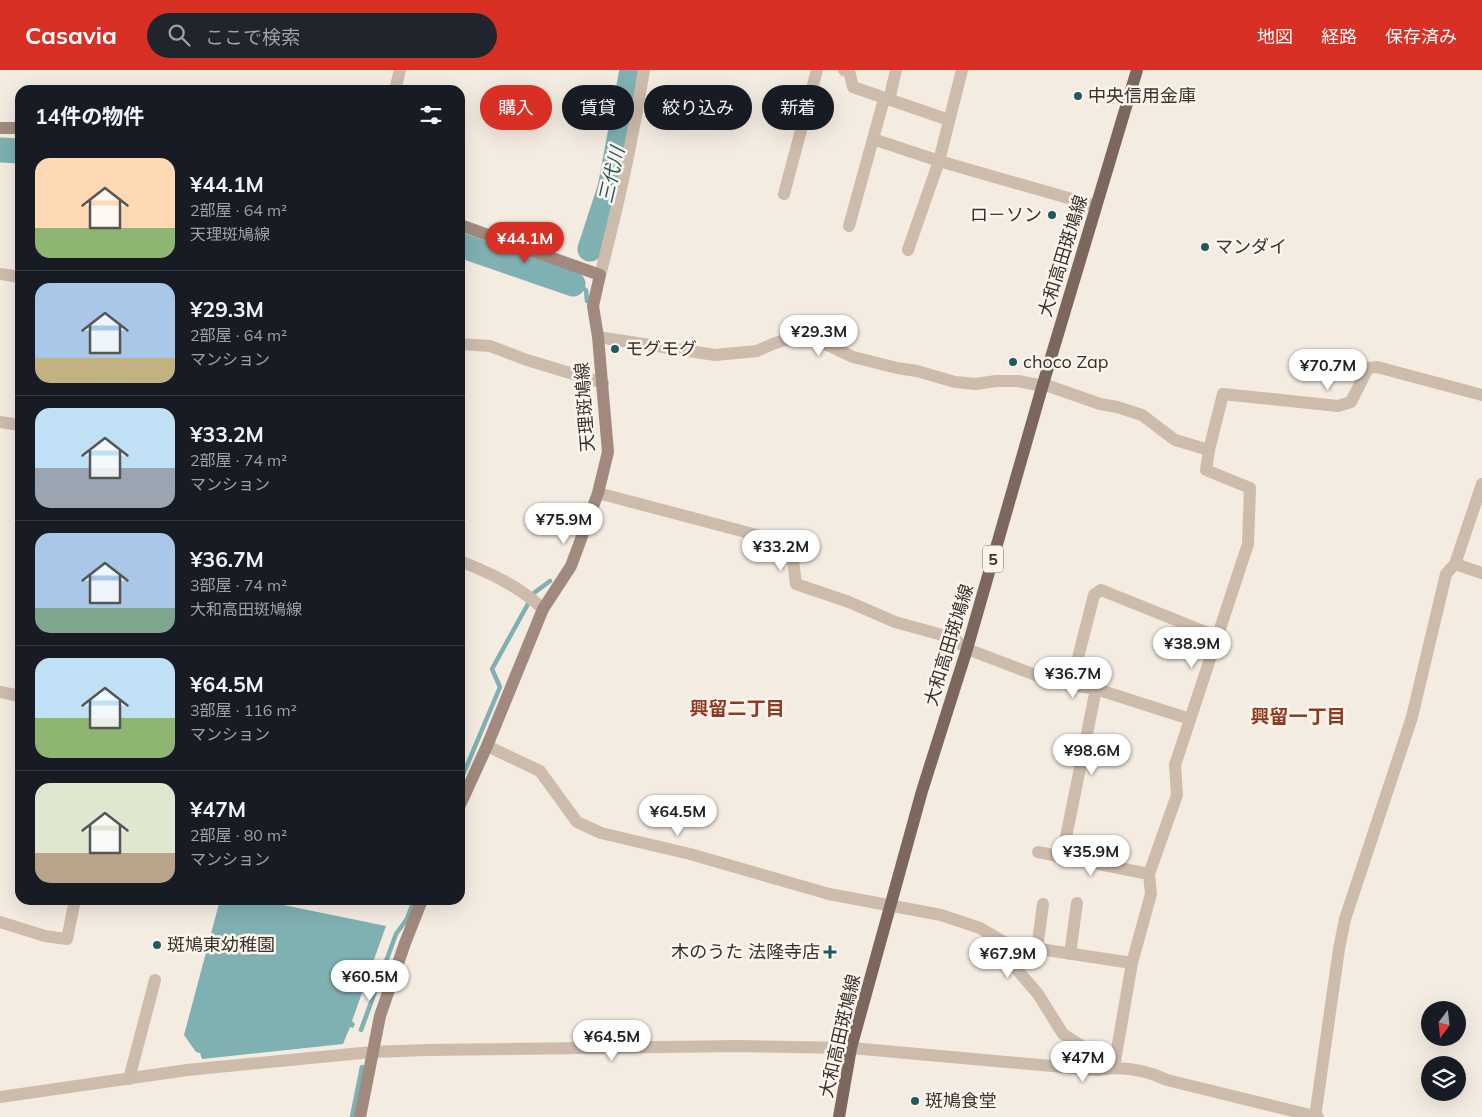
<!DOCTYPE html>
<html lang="ja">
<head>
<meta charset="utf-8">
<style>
  body { margin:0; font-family:Mulish,"Noto Sans JP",sans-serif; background:#20242c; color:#f1f3f6; height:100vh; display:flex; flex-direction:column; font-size:19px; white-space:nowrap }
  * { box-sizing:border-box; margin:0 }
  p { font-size:16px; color:#9ea1a6 }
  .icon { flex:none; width:28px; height:28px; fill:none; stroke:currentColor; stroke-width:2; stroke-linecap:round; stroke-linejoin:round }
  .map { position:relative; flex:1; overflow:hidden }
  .panel { position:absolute; left:15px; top:15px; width:450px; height:820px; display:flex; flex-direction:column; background:#171b24; border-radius:15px; box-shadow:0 5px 20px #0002 }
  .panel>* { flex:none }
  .top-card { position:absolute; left:480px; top:15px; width:475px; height:45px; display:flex; gap:10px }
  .needle { width:32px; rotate:195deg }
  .controls { position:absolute; left:1421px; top:931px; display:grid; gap:10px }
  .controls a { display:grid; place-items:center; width:45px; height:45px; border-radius:50%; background:#171b24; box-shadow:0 5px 20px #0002; font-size:25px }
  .price { position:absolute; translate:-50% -42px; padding:0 11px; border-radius:18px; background:#fff; color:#222; font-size:16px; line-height:32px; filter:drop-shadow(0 1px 2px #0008) }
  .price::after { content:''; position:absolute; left:50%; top:30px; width:15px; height:11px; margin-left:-8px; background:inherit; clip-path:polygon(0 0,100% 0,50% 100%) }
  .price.on { background:#d93025; color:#fff }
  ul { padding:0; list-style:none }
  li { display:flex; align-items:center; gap:15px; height:125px; padding:0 20px }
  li+li { border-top:1px solid #363941 }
  li span { display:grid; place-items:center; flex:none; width:140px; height:100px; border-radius:15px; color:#555 }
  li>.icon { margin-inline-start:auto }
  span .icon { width:60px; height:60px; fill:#fffc; stroke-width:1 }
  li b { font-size:21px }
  h2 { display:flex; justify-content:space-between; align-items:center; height:60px; padding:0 20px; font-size:21px }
  .chip { padding:0 18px; border-radius:22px; background:#171b24; box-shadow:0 5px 20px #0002; font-size:18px; line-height:45px }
  .chip.on { background:#d93025; color:#fff }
  header { display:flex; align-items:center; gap:30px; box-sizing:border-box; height:70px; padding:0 25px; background:#d93025; color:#fff }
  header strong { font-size:24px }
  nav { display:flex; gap:28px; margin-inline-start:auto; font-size:18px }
  .search { width:350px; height:45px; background:#20242c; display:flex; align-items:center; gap:12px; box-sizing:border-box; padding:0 18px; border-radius:28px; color:#9ea1a6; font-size:19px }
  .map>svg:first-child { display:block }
  .water { fill:#7fb0b2 }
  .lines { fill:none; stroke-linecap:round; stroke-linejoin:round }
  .stream { stroke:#7fb0b2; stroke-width:4.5 }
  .river { stroke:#7fb0b2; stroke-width:25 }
  .street { stroke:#cdbbac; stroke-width:12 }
  .secondary { stroke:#a18a7d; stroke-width:12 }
  .primary { stroke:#7d675c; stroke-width:12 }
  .poi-dot { fill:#1f5a5e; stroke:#fbf5ee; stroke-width:2 }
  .labels { text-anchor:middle; stroke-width:5; stroke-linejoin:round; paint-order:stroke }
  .shield { fill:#fbf5ee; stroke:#756b66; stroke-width:1 }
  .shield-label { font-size:16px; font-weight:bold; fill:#3b302b }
  .poi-label { font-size:18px; fill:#3b302b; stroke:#fbf5ee; text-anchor:start }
  .street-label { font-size:18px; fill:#3b302b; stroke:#fbf5ee }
  .water-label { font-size:19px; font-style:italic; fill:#1f5a5e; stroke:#fbf5ee }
  .neighbourhood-label { font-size:19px; font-weight:bold; fill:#8c3b22; stroke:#fbf5ee }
</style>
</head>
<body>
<header>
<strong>Casavia</strong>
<div class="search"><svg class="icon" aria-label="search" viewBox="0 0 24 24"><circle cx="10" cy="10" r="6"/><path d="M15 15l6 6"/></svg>ここで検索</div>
<nav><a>地図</a><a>経路</a><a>保存済み</a></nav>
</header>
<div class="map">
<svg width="1482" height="1047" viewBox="0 0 1482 1047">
  <rect width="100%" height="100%" fill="#f4ebe1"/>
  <path class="water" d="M220 830H259L386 856 352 951 355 954 353 958 350 957 343 974 202 989 200 983 196 982 184 965Z"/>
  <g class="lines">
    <g class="stream">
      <path d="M573 214 586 220 587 231"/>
      <path d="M460 712 500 617 492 599 534 523 550 511"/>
      <path d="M361 960 396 864 407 849 414 830"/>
      <path d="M352 1047 362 997"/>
    </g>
    <g class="river">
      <path d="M0 80 20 81"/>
      <path d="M460 175 573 214"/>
      <path d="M590 179 610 118 632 0"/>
    </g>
    <g class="street">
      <path d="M844 0 849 1 853 17 949 50"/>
      <path d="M395 20 400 0"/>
      <path d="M889 30 896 0"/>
      <path d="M873 69 939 91 1096 136"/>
      <path d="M784 124 817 0"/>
      <path d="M849 156 884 29"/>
      <path d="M908 180 939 91 962 0"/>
      <path d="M0 204 20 207"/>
      <path d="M600 205C618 137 633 69 644 0"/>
      <path d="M598 267 715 285 757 281 775 273 793 268 811 269 832 277 853 287 897 298 917 301 955 312 976 314 996 311H1018L1043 316"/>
      <path d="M460 274 490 276 527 290 603 313"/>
      <path d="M0 352 20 355"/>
      <path d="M1209 380 1223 324 1338 336 1351 332 1368 298 1377 297 1482 325"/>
      <path d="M598 423 791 474 796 514 849 532 895 552 953 568 967 579 1038 606 1071 615 1096 619 1190 649"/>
      <path d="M460 491C490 503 519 516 543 539"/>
      <path d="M1455 494 1482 503"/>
      <path d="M1071 615 1094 525 1101 520 1218 567"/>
      <path d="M0 622 20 626"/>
      <path d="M487 676 540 701 577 752 601 763 690 784 829 824 941 845 980 858 1007 874 1013 895 1038 924 1063 964 1114 997 1132 893 1151 824 1149 804 1177 725 1175 695 1248 474 1250 418 1206 400 1209 380 1175 370 1142 345 1117 337 1100 334 1043 314"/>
      <path d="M1038 782 1149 804"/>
      <path d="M1062 787 1096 619"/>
      <path d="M0 852 45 866 67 869 75 830"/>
      <path d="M1007 874 1132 893"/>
      <path d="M1037 879 1043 834"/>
      <path d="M1070 884 1077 833"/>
      <path d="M129 1009 155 910"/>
      <path d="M0 1027 187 1000 372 982 427 980 740 976 851 978 1096 1000C1121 996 1144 999 1167 1010L1318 1047"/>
      <path d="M1315 1047 1339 879 1345 849 1412 647 1446 504 1455 494 1482 414"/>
    </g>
    <g class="secondary">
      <path d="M0 58H20"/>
      <path d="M460 155 600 205 593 236 598 267 608 382 598 423 571 496 543 539 487 676 460 735"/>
      <path d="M360 1047 380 946 405 873 422 830"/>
    </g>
    <path class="primary" d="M839 1047 851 978 922 721 967 579 1043 314 1137 0"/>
  </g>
  <g class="poi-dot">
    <circle cx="1078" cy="26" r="5"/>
    <circle cx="1052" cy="145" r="5"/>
    <circle cx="1205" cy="177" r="5"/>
    <circle cx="615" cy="279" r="5"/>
    <circle cx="1013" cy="292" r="5"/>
    <circle cx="157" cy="875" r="5"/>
    <path d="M827.5 874.5h5v5h5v5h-5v5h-5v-5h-5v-5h5z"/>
    <circle cx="915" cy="1031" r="5"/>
  </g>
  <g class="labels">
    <rect class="shield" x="983" y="475.5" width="20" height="27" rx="4"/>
    <g class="shield-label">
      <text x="993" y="495">5</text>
    </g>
    <g class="poi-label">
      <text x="1088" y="32">中央信用金庫</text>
      <text x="1042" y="151" text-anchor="end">ロ－ソン</text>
      <text x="1215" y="183">マンダイ</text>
      <text x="625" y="285">モグモグ</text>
      <text x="1023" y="298">choco Zap</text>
      <text x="167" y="881">斑鳩東幼稚園</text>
      <text x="820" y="888" text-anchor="end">木のうた 法隆寺店</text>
      <text x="925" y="1037">斑鳩食堂</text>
    </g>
    <g class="street-label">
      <text transform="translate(1063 186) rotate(-73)" y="6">大和高田斑鳩線</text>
      <text transform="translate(585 337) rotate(-94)" y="6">天理斑鳩線</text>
      <text transform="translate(949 575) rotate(-73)" y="6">大和高田斑鳩線</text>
      <text transform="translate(840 966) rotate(-77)" y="6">大和高田斑鳩線</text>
    </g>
    <g class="water-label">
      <text transform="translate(611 105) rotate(-77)" y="7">三代川</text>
    </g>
    <g class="neighbourhood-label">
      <text x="737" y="645">興留二丁目</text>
      <text x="1298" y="653">興留一丁目</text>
    </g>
  </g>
</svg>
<div class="controls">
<a><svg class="needle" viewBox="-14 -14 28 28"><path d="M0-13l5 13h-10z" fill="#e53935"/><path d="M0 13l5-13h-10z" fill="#9ea1a6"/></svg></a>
<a><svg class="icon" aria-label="layers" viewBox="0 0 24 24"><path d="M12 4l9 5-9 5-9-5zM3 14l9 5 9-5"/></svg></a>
</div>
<b class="price on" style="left:525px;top:194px">¥44.1M</b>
<b class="price" style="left:819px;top:287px">¥29.3M</b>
<b class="price" style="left:1328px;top:321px">¥70.7M</b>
<b class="price" style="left:564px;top:475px">¥75.9M</b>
<b class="price" style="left:781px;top:502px">¥33.2M</b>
<b class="price" style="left:1192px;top:599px">¥38.9M</b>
<b class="price" style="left:1073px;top:629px">¥36.7M</b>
<b class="price" style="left:1092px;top:706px">¥98.6M</b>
<b class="price" style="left:678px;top:767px">¥64.5M</b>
<b class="price" style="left:1091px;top:807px">¥35.9M</b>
<b class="price" style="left:1008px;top:909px">¥67.9M</b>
<b class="price" style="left:370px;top:932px">¥60.5M</b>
<b class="price" style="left:612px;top:992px">¥64.5M</b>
<b class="price" style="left:1083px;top:1013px">¥47M</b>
<div class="top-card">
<a class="chip on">購入</a>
<a class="chip">賃貸</a>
<a class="chip">絞り込み</a>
<a class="chip">新着</a>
</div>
<section class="panel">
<h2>14件の物件<svg class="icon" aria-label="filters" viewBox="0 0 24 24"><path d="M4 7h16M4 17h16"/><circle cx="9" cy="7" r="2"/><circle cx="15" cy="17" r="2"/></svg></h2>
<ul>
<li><span style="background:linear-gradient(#ffd9b3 70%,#8fb573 0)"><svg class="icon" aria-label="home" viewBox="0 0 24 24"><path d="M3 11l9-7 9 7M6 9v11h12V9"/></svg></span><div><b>¥44.1M</b><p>2部屋 · 64 m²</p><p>天理斑鳩線</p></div></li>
<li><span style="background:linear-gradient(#a9c7e8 75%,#c2b280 0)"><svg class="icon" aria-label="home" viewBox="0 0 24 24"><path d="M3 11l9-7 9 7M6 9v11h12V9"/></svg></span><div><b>¥29.3M</b><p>2部屋 · 64 m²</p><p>マンション</p></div></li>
<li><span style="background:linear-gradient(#bfe0f5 60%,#9aa5b1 0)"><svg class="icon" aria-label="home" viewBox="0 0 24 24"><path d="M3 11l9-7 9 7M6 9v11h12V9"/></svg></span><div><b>¥33.2M</b><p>2部屋 · 74 m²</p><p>マンション</p></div></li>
<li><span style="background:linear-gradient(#a9c7e8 75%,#7fa58c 0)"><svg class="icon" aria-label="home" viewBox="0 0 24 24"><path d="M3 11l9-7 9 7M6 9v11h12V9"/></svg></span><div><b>¥36.7M</b><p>3部屋 · 74 m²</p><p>大和高田斑鳩線</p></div></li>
<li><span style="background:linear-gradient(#bfe0f5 60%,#8fb573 0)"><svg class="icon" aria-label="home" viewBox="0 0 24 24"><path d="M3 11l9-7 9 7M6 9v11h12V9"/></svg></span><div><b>¥64.5M</b><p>3部屋 · 116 m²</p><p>マンション</p></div></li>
<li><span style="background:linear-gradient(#dfe7d0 70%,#b9a48a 0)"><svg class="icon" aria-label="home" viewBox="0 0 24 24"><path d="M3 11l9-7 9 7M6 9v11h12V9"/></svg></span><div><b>¥47M</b><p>2部屋 · 80 m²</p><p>マンション</p></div></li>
</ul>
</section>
</div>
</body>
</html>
